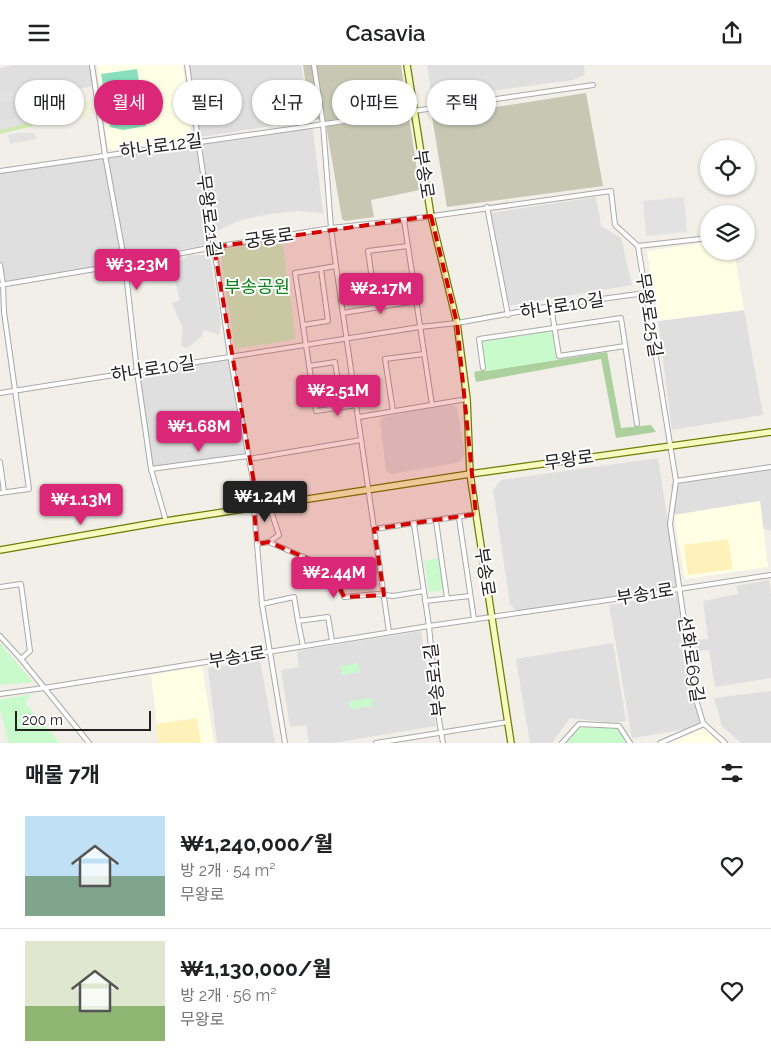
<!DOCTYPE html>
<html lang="ko">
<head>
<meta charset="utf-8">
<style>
  body { margin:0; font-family:Raleway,"Noto Sans KR",sans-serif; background:#f6f6f6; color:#202124; height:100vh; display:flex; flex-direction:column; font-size:19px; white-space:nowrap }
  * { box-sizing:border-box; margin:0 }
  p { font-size:16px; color:#757577 }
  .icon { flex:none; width:28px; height:28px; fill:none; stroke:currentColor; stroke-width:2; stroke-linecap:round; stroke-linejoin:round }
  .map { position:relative; height:678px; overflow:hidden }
  .drawer { display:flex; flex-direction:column; background:#fff; flex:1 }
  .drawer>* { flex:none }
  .top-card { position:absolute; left:15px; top:15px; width:500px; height:45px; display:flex; gap:10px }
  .buttons { position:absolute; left:700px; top:75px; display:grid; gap:10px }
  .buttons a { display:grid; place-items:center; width:55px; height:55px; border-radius:50%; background:#fff; box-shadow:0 1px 4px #0004; font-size:25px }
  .scale { position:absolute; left:15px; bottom:12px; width:136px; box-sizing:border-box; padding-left:5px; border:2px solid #222; border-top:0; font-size:14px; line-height:18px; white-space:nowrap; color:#222; -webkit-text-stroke:4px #fff; paint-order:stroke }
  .price { position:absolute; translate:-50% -42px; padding:0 11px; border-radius:5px; background:#db2777; color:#fff; font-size:16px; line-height:32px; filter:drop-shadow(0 1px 2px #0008) }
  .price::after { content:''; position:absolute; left:50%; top:30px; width:15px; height:11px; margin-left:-8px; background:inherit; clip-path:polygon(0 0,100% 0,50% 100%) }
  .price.active { background:#222; color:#fff }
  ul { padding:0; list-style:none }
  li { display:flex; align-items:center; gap:15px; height:125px; padding:0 25px }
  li+li { border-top:1px solid #e0e0e0 }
  li span { display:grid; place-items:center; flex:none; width:140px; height:100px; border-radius:0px; color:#555 }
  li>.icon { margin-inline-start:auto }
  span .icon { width:60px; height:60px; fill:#fffc; stroke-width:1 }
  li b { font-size:21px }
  h2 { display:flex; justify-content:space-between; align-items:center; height:60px; padding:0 25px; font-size:21px }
  .chip { padding:0 18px; border-radius:22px; background:#fff; box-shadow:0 1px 4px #0004; font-size:18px; line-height:45px }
  .chip.active { background:#db2777; color:#fff }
  header { display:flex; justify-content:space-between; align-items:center; height:65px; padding:0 25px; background:#fff; font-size:22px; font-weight:600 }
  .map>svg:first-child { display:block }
  .residential { fill:#e0dfdf }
  .education { fill:#ffffe5 }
  .construction { fill:#c7c7b4 }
  .farmland { fill:#eef0d5 }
  .grass { fill:#cdebb0 }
  .forest { fill:#add19e }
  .sand { fill:#fff1ba }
  .park { fill:#c8facc }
  .pitch { fill:#88e0be }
  .parking { fill:#e2e2e2 }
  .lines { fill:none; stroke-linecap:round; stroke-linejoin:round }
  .street-casing { stroke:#a9a9a9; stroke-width:6 }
  .secondary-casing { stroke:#707d05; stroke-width:8 }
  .street { stroke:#fff; stroke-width:4 }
  .secondary { stroke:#f7fabf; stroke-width:5.5 }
  .marked { fill:#d40000; fill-opacity:0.2; stroke:#d40000; stroke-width:4; stroke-dasharray:10 6; stroke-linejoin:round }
  .labels { text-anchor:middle; stroke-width:4; stroke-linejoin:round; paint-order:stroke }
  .street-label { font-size:18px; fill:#222; stroke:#fff }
  .park-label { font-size:18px; fill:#0c8416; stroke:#fff }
</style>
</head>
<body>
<header><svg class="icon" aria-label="menu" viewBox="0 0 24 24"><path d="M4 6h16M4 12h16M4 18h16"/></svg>Casavia<svg class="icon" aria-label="share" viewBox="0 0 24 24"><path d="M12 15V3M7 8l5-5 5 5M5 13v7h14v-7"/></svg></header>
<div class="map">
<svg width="771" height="678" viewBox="0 0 771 678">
  <rect width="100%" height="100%" fill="#f2efe9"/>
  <g class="residential">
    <path d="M15 0H90L93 21 49 29 54 57 0 67V3Z"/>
    <path d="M189 0H301L310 55 200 72Z"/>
    <path d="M427 0H584L585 10 573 15 432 34Z"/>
    <path d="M309 62 313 65 323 148 297 146 270 149 241 155 214 167 201 79Z"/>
    <path d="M196 78 211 180 124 192 125 199 3 219 0 200V106Z"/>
    <path d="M596 132 601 161 621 173 632 220 507 241 490 148Z"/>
    <path d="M188 190H210L221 259 219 270 204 265 201 272 187 283 181 281 183 263 172 238 180 235 171 203Z"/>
    <path d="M744 245 763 350 672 365 658 256Z"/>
    <path d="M230 291 245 388 151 404 137 307Z"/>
    <path d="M451 339 457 342 465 389 460 397 392 409 386 405 380 356 383 352Z"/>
    <path d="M658 393 678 521 517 546 510 539 493 425 501 415Z"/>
    <path d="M771 405V466L763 463 760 436 674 450 671 419Z"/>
    <path d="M769 515 771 529V613L715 622 709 585 696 586 693 575 708 574 703 536 738 529 736 521Z"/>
    <path d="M677 529 700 662 632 673 609 540Z"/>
    <path d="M421 566 436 661 333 678H309L306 660 290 662 281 605 299 602 297 586Z"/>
    <path d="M613 578 626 656 614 658 570 653 552 678H530L516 594Z"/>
    <path d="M260 595 275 678H217L208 603Z"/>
    <path d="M771 626V678H741L722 661 714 633Z"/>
  </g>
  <g class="education">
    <path d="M97 0H183L191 68 190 73 113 85 108 83Z"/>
    <path d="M709 177V186H734L744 245 658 256 647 186Z"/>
    <path d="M760 436 768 502 685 514 674 450Z"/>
    <path d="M202 601 214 678H159L151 610Z"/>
    <path d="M705 663 720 678H669Z"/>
  </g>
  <g class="construction">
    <path d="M303 0H401L420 125 371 135 374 152 345 156 342 154 325 54 311 55Z"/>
    <path d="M586 28 603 121 447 142 432 52Z"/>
  </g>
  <path class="farmland" d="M90 35 92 47 83 54 68 47 67 36 80 37Z"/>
  <path class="grass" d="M52 28V31L45 33 44 56 30 62 0 69V65L28 58 27 52 31 49 33 55 42 53 40 33H37L36 31Z"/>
  <path class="forest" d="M607 287 621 363 651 360 656 367 616 373 601 294 476 317 474 308 476 306H486Z"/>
  <g class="sand">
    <path d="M728 474 733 504 688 510 684 480Z"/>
    <path d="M197 653 201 678H158L156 659Z"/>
  </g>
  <g class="park">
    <path d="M282 175 296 274 235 284 220 185Z"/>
    <path d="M552 265 557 295 486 306 482 276Z"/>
    <path d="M438 493 444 525 429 527 424 496Z"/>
    <path d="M0 578 33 617 0 620Z"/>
    <path d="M358 598 360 607 342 610 341 601Z"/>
    <path d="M31 629 25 638 60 678H9L0 644V635Z"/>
    <path d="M372 633 373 641 353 644 349 641 350 636Z"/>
    <path d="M580 661 618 663 626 678H565Z"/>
  </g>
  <path class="pitch" d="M137 4 146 61 123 65 110 62 101 9Z"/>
  <g class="parking">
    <path d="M20 24 22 34 0 38V28Z"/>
    <path d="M26 50 27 57 0 64V56Z"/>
    <path d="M16 68H34L37 74 10 79 8 70Z"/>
    <path d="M684 132 687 167 646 171 643 136Z"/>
  </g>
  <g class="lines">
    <defs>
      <g id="street">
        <path d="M92 0 105 90 125 199 137 307 151 404 166 456"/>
        <path d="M187 0 230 291 258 442"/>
        <path d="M314 0 323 59 331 163 336 201 389 567"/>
        <path d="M0 106 593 20"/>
        <path d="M487 142 508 250"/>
        <path d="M404 155 432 340"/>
        <path d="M638 181 709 173"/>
        <path d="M0 200 3 219 4 247 29 424 0 428"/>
        <path d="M336 201 295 208 316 346 357 340"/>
        <path d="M0 220 125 199 214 182 331 163 404 155 611 126 615 160 638 181 676 416 670 459 695 631 703 658 725 678"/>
        <path d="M551 241 559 291 625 281"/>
        <path d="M376 242 368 186 408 181"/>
        <path d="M343 248 416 236"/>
        <path d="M303 260 328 256 321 204"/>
        <path d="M309 301 335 297 342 342"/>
        <path d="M483 303 479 274 621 253 637 359"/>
        <path d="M0 328 420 262 457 258 551 241 645 228"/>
        <path d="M393 346 385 294 424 289"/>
        <path d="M359 352 467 334"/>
        <path d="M249 394 361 375"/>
        <path d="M0 397 4 427"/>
        <path d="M151 404 248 391"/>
        <path d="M676 416 771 402"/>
        <path d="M254 443 262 539 285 678"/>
        <path d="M459 453 474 554"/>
        <path d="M436 456 447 533"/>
        <path d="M414 459 429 561 436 637 443 678"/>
        <path d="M374 464 476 449"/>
        <path d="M269 477 279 470 269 440"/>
        <path d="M257 479 269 477 322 500 335 513 344 532 378 529 393 531 424 526"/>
        <path d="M0 522 21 519 30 586 21 594"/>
        <path d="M425 536 470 531"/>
        <path d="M262 539 294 532 298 556"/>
        <path d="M0 571 21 594 89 678"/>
        <path d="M303 581 298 556 328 552 332 576"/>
        <path d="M0 629 44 623 429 561 601 536 771 510"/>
        <path d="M376 678 508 657"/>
        <path d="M562 678 579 659 619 661 630 678"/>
        <path d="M660 678 704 659"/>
      </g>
      <g id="secondary">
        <path d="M407 0 431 151 457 258 467 334 470 409 511 678"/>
        <path d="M0 485 166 456 470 409 771 367"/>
      </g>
    </defs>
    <use href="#street" class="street-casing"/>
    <use href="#secondary" class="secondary-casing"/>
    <use href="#street" class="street"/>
    <use href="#secondary" class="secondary"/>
  </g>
  <path class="marked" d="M431 151 457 258 476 449 374 464 384 530 344 532 335 513 322 500 269 477 257 479 254 443 258 442 214 182Z"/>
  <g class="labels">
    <g class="street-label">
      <text transform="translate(161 81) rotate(-8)" y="6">하나로12길</text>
      <text transform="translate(424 109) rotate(81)" y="6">부송로</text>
      <text transform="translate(209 151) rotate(82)" y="6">무왕로21길</text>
      <text transform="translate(269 173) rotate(-9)" y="6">궁동로</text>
      <text transform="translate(562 241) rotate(-9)" y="6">하나로10길</text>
      <text transform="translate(649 250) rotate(81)" y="6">무왕로25길</text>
      <text transform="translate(153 304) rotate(-9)" y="6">하나로10길</text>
      <text transform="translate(569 395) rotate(-8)" y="6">무왕로</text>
      <text transform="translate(485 507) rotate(81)" y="6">부송로</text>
      <text transform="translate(645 529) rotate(-9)" y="6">부송1로</text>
      <text transform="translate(237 592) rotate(-9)" y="6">부송1로</text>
      <text transform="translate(691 594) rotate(81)" y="6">선화로69길</text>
      <text transform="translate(435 615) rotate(-97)" y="6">부송로1길</text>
    </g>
    <g class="park-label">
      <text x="257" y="228">부송공원</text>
    </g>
  </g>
</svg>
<div class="buttons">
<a><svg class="icon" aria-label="locate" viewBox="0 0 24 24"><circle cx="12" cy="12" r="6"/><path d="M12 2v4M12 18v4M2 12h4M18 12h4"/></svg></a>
<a><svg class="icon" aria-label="layers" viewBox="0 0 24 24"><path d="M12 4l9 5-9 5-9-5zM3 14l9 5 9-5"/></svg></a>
</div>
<div class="scale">200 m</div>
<b class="price" style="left:137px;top:226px">₩3.23M</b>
<b class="price" style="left:381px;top:250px">₩2.17M</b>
<b class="price" style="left:338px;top:352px">₩2.51M</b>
<b class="price" style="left:199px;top:388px">₩1.68M</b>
<b class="price active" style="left:265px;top:458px">₩1.24M</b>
<b class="price" style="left:81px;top:461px">₩1.13M</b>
<b class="price" style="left:334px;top:534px">₩2.44M</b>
<div class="top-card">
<a class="chip">매매</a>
<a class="chip active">월세</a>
<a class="chip">필터</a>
<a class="chip">신규</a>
<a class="chip">아파트</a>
<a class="chip">주택</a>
</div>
</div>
<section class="drawer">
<h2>매물 7개<svg class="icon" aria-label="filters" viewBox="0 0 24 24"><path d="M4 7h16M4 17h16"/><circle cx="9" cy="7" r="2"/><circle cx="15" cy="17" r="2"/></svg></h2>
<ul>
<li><span style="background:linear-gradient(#bfe0f5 60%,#7fa58c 0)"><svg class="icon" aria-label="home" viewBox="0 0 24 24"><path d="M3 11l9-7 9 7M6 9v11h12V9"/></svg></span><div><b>₩1,240,000/월</b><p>방 2개 · 54 m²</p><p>무왕로</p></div><svg class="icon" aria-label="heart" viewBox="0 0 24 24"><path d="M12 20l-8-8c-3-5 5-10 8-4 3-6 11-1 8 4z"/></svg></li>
<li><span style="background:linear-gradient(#dfe7d0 65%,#8fb573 0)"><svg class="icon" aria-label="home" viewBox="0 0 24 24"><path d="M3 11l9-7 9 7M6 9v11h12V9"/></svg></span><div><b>₩1,130,000/월</b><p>방 2개 · 56 m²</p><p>무왕로</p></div><svg class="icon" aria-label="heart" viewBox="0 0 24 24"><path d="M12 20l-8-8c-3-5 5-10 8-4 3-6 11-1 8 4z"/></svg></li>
</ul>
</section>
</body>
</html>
